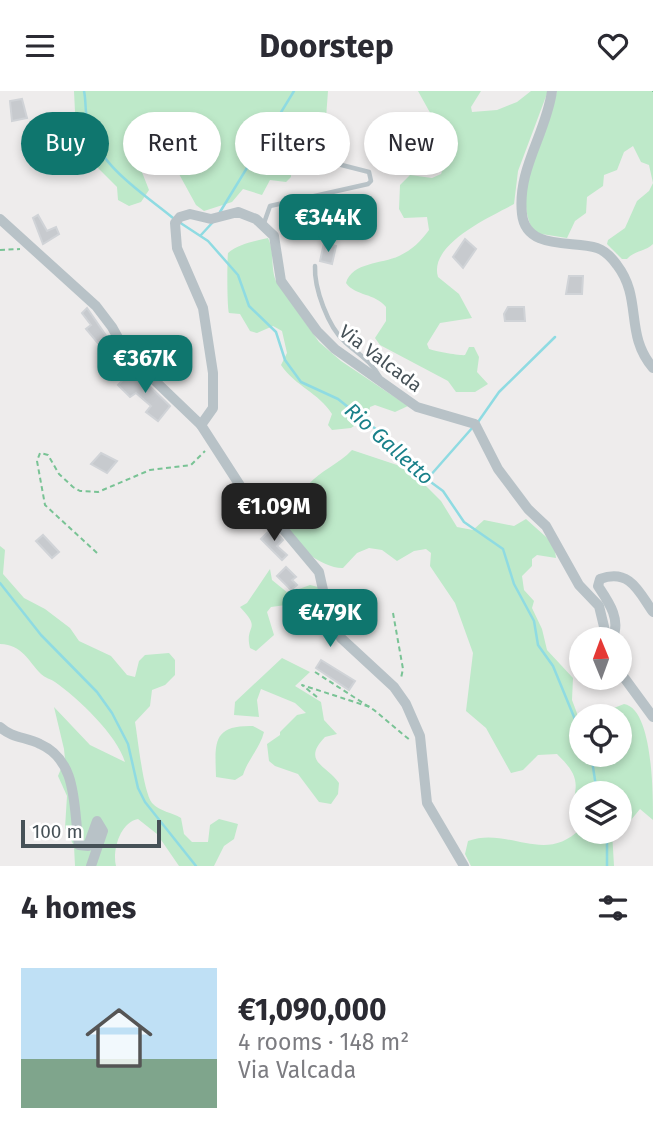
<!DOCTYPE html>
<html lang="en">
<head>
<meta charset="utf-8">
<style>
  body { margin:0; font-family:"Fira Sans",sans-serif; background:#f2f2f3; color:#2b2b33; height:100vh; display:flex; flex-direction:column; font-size:26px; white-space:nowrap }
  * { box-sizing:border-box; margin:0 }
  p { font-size:23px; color:#7c7c81 }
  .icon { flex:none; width:38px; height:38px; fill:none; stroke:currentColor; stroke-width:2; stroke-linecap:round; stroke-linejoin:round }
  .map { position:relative; height:775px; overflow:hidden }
  .panel { display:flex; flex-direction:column; background:#fff; flex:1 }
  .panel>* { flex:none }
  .guide { position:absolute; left:21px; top:21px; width:612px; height:63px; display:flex; gap:14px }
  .needle { width:46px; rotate:359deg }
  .buttons { position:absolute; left:569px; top:536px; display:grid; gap:14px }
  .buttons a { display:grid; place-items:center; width:63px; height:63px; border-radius:50%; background:#fff; box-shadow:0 4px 10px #0003; font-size:35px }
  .scale { position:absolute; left:21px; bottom:18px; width:140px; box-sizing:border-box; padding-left:7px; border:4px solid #465157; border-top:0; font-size:19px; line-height:24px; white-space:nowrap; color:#465157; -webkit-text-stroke:5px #fff; paint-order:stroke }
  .price { position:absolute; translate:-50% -60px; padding:0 16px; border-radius:14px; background:#0f766e; color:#fff; font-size:23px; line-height:46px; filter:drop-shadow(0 2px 4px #0008) }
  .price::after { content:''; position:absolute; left:50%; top:42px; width:21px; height:16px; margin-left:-10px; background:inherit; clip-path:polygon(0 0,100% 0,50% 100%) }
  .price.current { background:#222; color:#fff }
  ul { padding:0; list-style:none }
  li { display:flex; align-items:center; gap:21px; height:175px; padding:0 21px }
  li+li { border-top:2px solid #e1e1e2 }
  li span { display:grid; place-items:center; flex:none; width:196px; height:140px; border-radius:0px; color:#555 }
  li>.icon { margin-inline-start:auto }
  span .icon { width:84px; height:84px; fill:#fffc; stroke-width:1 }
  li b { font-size:30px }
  h2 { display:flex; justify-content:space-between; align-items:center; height:84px; padding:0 21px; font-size:30px }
  .tag { padding:0 24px; border-radius:32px; background:#fff; box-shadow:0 4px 10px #0003; font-size:24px; line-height:63px }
  .tag.current { background:#0f766e; color:#fff }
  header { display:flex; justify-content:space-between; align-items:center; height:91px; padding:0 21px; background:#fff; font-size:32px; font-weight:700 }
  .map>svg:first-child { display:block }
  .green { fill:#bee9c9 }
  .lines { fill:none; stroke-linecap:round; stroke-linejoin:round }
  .stream { stroke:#8fdbe2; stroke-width:2.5 }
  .building { fill:#c7cace; stroke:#d0d3d7; stroke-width:2 }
  .path { stroke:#79c395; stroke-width:2; stroke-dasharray:5 3.5; stroke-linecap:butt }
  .lane { stroke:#b8c2c7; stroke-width:4.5 }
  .street { stroke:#b8c2c7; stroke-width:10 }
  .labels { text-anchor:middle; stroke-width:6; stroke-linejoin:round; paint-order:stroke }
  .street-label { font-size:19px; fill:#465157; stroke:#fff }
  .water-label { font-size:21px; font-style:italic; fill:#198089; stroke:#fff }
</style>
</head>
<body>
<header><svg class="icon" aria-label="menu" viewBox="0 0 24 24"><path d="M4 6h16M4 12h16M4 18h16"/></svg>Doorstep<svg class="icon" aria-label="heart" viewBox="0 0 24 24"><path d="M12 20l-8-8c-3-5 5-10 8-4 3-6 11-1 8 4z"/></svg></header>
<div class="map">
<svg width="653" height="775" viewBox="0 0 653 775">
  <rect width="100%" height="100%" fill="#eeecec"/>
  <g class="green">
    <path d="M74 0H328L326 27C283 24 291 55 291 86L286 91 270 89 262 104 243 98 232 111 204 120 196 114 173 72C162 61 151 66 138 71L149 99 141 111 129 115 118 109 117 96 95 74 93 62 75 21Z"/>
    <path d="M418 0H481L471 16 472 21 497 19 517 11 531 0H548L518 80 514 113C492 125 428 153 438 186L459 203 472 227 440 232 427 253 429 258C434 260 461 265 465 264L469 256H474L479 266 477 281 488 293 475 301H456L448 290 380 254 375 247 386 230V216C375 202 355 205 346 192 352 171 382 173 399 165 412 159 421 150 429 139L427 126 404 127 399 118 400 94 410 84 432 87 441 83 448 65 442 58H419L405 72H400L393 61 395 47 420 42 433 27Z"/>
    <path d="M557 0H653V153C645 161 635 159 627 168H622L607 153 608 149 625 137 637 110 649 100 653 92 649 74 641 71 633 55 624 61 617 79 604 84 603 95 587 106 586 122 575 130 567 147 535 142C508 102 548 42 557 0Z"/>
    <path d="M268 147C275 161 270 176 276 190L319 251 341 270 408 315 395 321 375 314 370 316 368 326 351 337 332 339 328 334 332 323C318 301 296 296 281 274L287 262 282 240 273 235 257 242 250 240 240 223 229 222C227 216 227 169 228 162 238 153 255 150 268 147Z"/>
    <path d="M352 359 409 378 441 410 457 436 473 439 484 429 514 435 526 428 554 453 556 467 537 464 532 468V475L522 485 524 499 534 510 532 517 542 538 547 559 573 587 572 609 581 633V663H620V625H608L614 617 624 613C653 618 653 703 653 729L640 718 631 729 626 730 620 721V702H581V718L576 716 573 710C580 688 573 679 557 663L538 664 523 679 511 682 486 637 466 620 473 562 455 512 430 475 431 462 426 458 414 460 397 470 382 459 369 457 357 462 343 477C323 478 283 450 287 427 304 415 298 403 308 394 321 379 339 373 352 359Z"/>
    <path d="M0 455 5 459 3 483 24 507 45 518 70 537 79 550 111 565 127 584 135 586 139 570 145 564 169 562 175 569V584L165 594 152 599 150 615 135 631C138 648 143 700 152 712 160 721 172 721 181 727L184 743 192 751H208L210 734 219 728 238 733 234 748 224 755 214 775H179L157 743 138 728C120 731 112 760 116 775H75L74 755 65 737 67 705 58 685 65 668 64 658 54 616 90 654 125 671C117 644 78 607 55 591 51 588 45 587 41 583 28 570 23 554 0 553Z"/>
    <path d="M270 478 272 489 288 502 310 494 318 496 325 524 301 512 271 516 267 521 274 544 256 560 250 557C244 533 263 540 240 516L247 512Z"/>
    <path d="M282 567 310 581 295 595 321 611 324 629 337 643 325 646C301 671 327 674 339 692L338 703 331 713 319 711 298 683 275 675 269 670 267 653 280 644V641L297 624 306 622 295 612 261 598 257 609 259 626 234 624 235 611Z"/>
    <path d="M253 635 264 641C260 657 248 668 243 684L235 689 216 686C215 652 212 634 253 635Z"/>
    <path d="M581 737V740H612L614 775H471L465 763 468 750C508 735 545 775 581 737Z"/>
  </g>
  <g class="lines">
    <g class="stream">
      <path d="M84 0C86 9 85 19 87 28 96 74 139 99 173 127"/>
      <path d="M220 121 294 0"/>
      <path d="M179 131 208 150 238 184 249 215 276 241 285 269 301 291 338 308 402 359 413 378 443 400 464 431 503 458 514 493 534 530 538 554 553 575 581 643"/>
      <path d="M201 144 213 131"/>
      <path d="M478 331 499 301 555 246"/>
      <path d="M429 386 473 336"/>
      <path d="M0 492 41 544 97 601 112 622 128 653 138 697 145 711 196 775"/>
      <path d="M591 663 597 702"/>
      <path d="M607 775V740"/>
    </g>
  </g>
  <g class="building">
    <path d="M22 8 27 27 12 30 10 10Z"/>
    <path d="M320 36 334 52 318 65 304 44Z"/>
    <path d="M38 124 47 140 56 136 59 143 43 153 33 127Z"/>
    <path d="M465 148 476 158 463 177 453 166Z"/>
    <path d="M324 152 336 155 332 173 320 170Z"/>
    <path d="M569 185H583L582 203H566Z"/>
    <path d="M508 216H524L525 230H505L504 223Z"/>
    <path d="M87 217 118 262 112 269 86 238 91 234 82 222Z"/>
    <path d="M133 279 170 315 158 330 146 321 151 315 136 302 130 306 118 294Z"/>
    <path d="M101 362 117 370 107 382 91 373Z"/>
    <path d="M269 394 281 406 271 417 256 405Z"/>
    <path d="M272 437 283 449 277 455 287 464 282 469 261 448Z"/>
    <path d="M43 444 59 461 52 467 36 450Z"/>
    <path d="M286 476 296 486 292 489 297 494 291 499 277 485Z"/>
    <path d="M321 569 355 590 349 599 316 577Z"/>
  </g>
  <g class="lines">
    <g class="path">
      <path d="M653 0V1"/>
      <path d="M0 159 20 158"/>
      <path d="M97 462 45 414 37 370 40 362 48 364 59 383 73 396 80 400 98 401 150 379 191 374 205 360"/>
      <path d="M393 522 403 578 401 587"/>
      <path d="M315 581 374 619 411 650"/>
      <path d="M317 606 302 594 370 616"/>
    </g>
    <g class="lane">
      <path d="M264 132 270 115 368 93 371 90 369 81 322 69"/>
      <path d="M315 175C314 197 328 236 345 251 358 263 371 270 380 286"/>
    </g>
    <g class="street">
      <path d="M552 0C546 43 517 78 522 123 526 160 573 149 597 157 606 160 612 167 617 174 643 208 624 243 653 277"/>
      <path d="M0 128 96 215 112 236 127 263 201 334 213 317V282L203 217 177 157 175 132 180 126 190 123 211 128 238 121 256 128 274 145 281 190 317 240 335 258 417 316 475 333 498 378 528 418 546 435 579 494 599 515 607 548"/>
      <path d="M201 334 250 410 278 432 319 481 328 521 341 547 394 596 406 613 420 645 427 712 464 775"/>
      <path d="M612 548C622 529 608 510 598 495L600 488C630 477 639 501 653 521"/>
      <path d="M620 581 653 626"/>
      <path d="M0 636C12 647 26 646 40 653 79 670 73 718 79 754L88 755 97 730 103 740 91 775"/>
    </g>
  </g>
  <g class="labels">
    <g class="street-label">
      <text transform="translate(381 267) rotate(37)" y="7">Via Valcada</text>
    </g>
    <g class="water-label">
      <text transform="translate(389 353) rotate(42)" y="7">Rio Galletto</text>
    </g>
  </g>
</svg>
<div class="buttons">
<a><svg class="needle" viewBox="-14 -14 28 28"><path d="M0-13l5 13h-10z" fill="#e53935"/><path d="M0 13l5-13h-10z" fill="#7c7c81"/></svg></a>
<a><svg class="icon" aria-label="locate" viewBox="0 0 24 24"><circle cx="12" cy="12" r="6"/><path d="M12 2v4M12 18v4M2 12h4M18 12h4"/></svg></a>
<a><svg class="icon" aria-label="layers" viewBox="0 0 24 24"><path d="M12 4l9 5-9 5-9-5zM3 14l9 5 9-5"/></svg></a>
</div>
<div class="scale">100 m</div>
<b class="price" style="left:328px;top:163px">€344K</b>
<b class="price" style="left:145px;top:304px">€367K</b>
<b class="price current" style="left:274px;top:452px">€1.09M</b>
<b class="price" style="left:330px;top:558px">€479K</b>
<div class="guide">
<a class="tag current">Buy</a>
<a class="tag">Rent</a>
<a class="tag">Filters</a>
<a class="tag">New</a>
</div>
</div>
<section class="panel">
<h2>4 homes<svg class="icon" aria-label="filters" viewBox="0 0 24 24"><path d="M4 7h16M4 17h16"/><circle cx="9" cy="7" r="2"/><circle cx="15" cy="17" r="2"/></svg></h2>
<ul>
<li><span style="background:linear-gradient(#bfe0f5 65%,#7fa58c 0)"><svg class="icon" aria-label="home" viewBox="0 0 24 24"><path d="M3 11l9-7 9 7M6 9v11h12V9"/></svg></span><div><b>€1,090,000</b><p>4 rooms · 148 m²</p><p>Via Valcada</p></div></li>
</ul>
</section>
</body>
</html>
